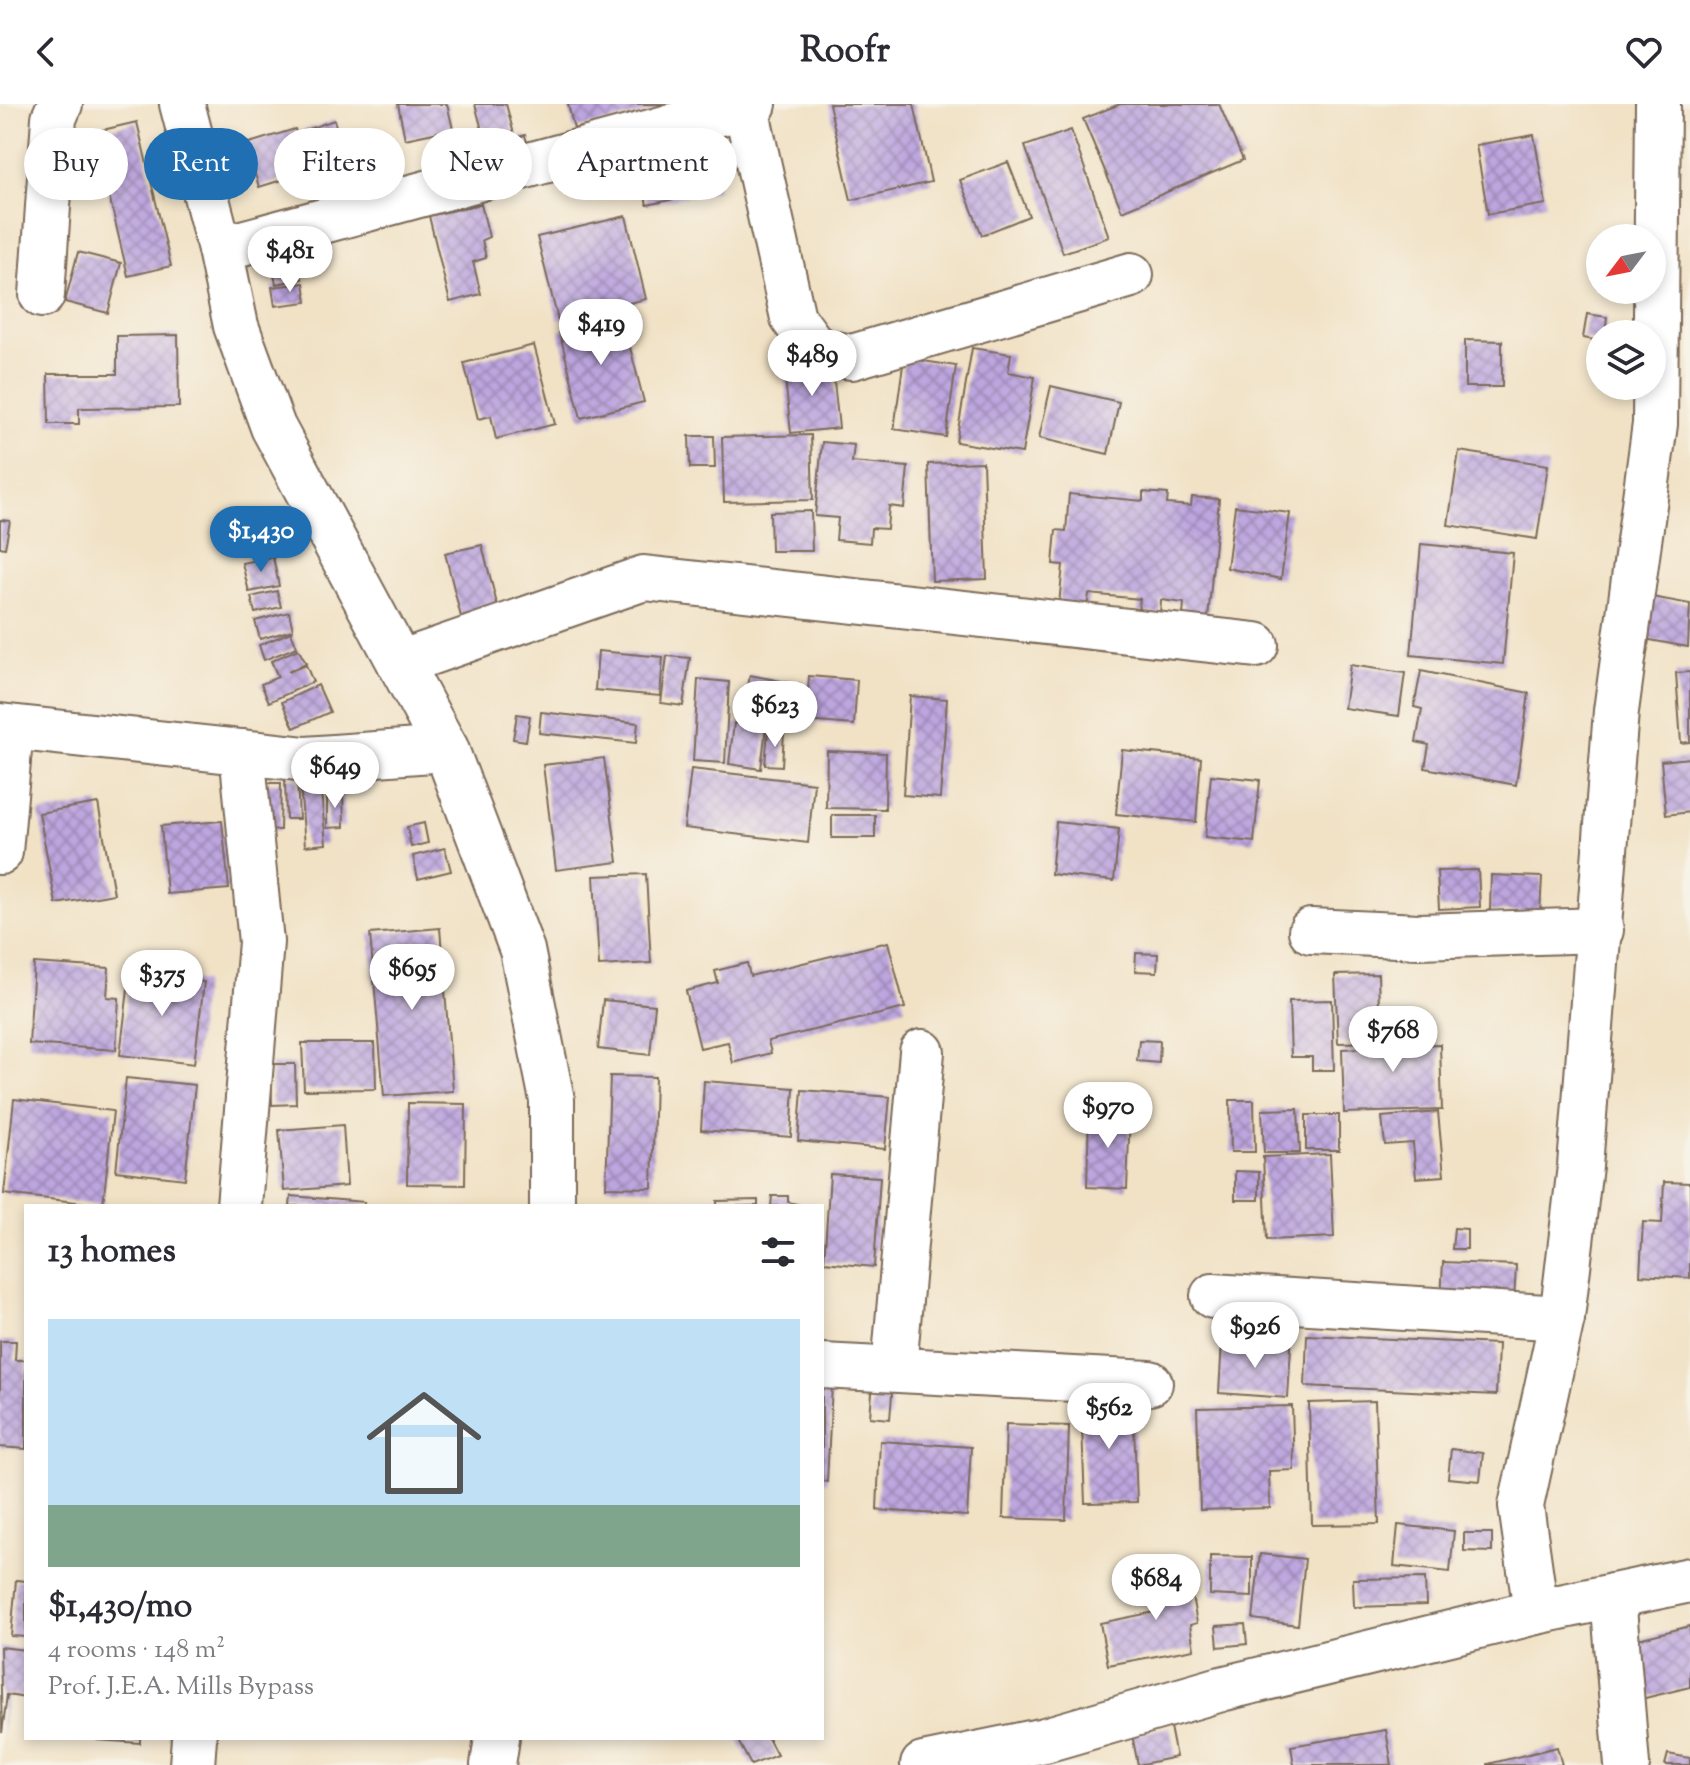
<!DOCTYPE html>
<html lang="en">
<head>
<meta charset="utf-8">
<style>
  body { margin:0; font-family:"Sorts Mill Goudy",serif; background:#f7f7f7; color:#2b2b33; height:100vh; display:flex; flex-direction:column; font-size:30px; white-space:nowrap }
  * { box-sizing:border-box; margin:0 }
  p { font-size:26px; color:#7c7c81 }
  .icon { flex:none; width:44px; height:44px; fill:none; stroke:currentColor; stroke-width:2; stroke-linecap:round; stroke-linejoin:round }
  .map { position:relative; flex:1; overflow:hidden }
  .side { position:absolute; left:24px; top:1100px; width:800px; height:536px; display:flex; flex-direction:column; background:#fff; border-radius:0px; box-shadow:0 4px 12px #0003 }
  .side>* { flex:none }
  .hud { position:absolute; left:24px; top:24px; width:800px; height:72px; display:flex; gap:16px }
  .needle { width:52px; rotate:238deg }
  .controls { position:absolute; left:1586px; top:120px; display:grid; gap:16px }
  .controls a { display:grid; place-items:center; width:80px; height:80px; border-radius:50%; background:#fff; box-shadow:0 4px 12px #0003; font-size:40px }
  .price { position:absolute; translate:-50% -68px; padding:0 18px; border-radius:28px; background:#fff; color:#222; font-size:26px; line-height:52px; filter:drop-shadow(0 2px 4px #0008) }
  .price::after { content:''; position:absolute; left:50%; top:48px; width:24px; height:18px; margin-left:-12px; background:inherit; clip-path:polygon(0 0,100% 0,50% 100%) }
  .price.selected { background:#1f6fb2; color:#fff }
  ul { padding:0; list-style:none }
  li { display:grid; align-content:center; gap:16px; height:424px; padding:0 24px }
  li span { display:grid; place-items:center; height:248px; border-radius:0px; color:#555 }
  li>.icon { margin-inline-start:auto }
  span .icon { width:144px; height:144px; fill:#fffc; stroke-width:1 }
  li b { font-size:34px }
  h2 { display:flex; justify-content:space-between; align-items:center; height:96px; padding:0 24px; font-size:34px }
  .pill { padding:0 28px; border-radius:36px; background:#fff; box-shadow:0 4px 12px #0003; font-size:28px; line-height:72px }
  .pill.selected { background:#1f6fb2; color:#fff }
  header { display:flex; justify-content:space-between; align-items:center; height:104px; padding:0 24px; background:#fff; font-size:36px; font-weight:700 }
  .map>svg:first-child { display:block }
  .building { fill:url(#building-cross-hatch) }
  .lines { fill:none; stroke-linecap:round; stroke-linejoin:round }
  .minor-casing { stroke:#7b6a59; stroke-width:48 }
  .minor { stroke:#fff; stroke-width:44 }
</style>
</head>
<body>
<header><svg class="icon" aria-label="back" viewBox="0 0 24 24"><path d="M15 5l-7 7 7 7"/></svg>Roofr<svg class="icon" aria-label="heart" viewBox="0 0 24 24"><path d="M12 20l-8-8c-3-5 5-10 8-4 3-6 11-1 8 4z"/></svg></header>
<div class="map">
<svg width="1690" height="1661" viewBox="0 0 1690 1661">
  <defs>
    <pattern id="building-cross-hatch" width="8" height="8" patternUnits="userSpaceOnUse" patternTransform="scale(2)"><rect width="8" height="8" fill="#bda6df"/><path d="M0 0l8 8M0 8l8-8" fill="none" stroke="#9b87b4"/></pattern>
  </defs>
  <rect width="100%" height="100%" fill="#f7f3e8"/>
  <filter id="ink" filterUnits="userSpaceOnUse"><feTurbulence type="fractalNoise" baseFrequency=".0125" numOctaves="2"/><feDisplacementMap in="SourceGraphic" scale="16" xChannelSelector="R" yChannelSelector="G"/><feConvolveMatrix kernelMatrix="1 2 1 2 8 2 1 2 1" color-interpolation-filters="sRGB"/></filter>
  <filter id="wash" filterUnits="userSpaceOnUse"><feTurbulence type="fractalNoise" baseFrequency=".006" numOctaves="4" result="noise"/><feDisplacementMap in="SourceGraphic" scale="32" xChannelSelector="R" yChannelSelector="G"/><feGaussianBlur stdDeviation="1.8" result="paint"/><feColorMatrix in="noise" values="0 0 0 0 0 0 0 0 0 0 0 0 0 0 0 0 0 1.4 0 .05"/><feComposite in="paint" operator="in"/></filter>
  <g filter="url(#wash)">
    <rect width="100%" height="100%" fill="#f1e2c6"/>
    <g id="blocks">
      <g class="building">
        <path d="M398 0H447L453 25 405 35Z"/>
        <path d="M475 0H506L515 34 525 31 529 46 490 56Z"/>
        <path d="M568 0H672V3L574 25Z"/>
        <path d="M829 0H914L931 78 851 96Z"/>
        <path d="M1120 0H1219L1243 56 1122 107 1083 15Z"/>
        <path d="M334 16 347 56 313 67 299 28Z"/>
        <path d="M137 18 171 162 128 172 94 28Z"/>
        <path d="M295 25 308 68 259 83 246 40Z"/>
        <path d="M1071 26 1109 133 1063 149 1025 42Z"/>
        <path d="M1534 31 1546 100 1488 110 1476 41Z"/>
        <path d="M709 42 718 86 647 101 638 57Z"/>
        <path d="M1008 58 1029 112 982 131 960 76Z"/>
        <path d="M481 100 489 133 482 136 486 154 473 158 481 190 450 198 429 112Z"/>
        <path d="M626 112 646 195 558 216 537 133Z"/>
        <path d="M294 136 297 157 272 161 270 140Z"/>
        <path d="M78 148 121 159 108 209 65 198Z"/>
        <path d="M299 160 302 175 276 180 273 165Z"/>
        <path d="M304 179 307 198 275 202 272 183Z"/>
        <path d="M1587 210 1607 213 1605 230H1600V237L1583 234Z"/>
        <path d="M622 212 644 298 581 314 559 227Z"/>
        <path d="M178 231 179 303 79 304V320H49L48 270H117V232Z"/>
        <path d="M1465 236 1502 237V283H1465Z"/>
        <path d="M534 241 555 320 496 335 491 312 478 315 464 259Z"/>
        <path d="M972 244 1011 250 1008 268 1035 273 1022 349 956 338Z"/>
        <path d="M904 254 956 262 946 333 894 325Z"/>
        <path d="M832 259 839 324 791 329 784 265Z"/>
        <path d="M1051 282 1119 298 1108 350 1039 334Z"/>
        <path d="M811 331 813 396 724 398 722 333Z"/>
        <path d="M689 332H714L715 364H690Z"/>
        <path d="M822 338 854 341 852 358 908 363 904 404 889 402 887 425 871 424 870 439 836 436 838 414 815 412Z"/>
        <path d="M1459 347 1548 361 1537 435 1448 421Z"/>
        <path d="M983 358 987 475 932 477 928 360Z"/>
        <path d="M1143 388 1168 390 1167 400 1191 402 1192 393 1219 395 1208 515 1183 512 1184 499 1161 496 1160 510 1138 508 1140 495 1089 490 1087 503 1059 500 1063 461 1053 460 1056 426 1066 427 1069 390 1143 397Z"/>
        <path d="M1235 402 1290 409 1281 475 1227 464Z"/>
        <path d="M811 407 812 447H771L770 408Z"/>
        <path d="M0 416 10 417 5 444 0 443Z"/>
        <path d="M1421 440 1513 449 1503 560 1411 551Z"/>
        <path d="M482 441 498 504 461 513 445 449Z"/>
        <path d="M273 453 279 482 249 488 242 459Z"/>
        <path d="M277 487 281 503 255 509 251 493Z"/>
        <path d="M1647 492 1690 500 1688 543 1639 534Z"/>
        <path d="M289 508 293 526 260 535 255 517Z"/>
        <path d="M291 528 297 543 264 556 259 541Z"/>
        <path d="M298 545 306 559 288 568 306 561 313 578 269 598 261 580 278 573 271 557Z"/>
        <path d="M598 547 663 553 660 592 595 586Z"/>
        <path d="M667 552 690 554 683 602 661 599Z"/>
        <path d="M1350 561 1405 569 1399 612 1344 604Z"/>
        <path d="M1421 567 1529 589 1516 681 1425 664 1429 641 1416 638 1422 605 1414 603Z"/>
        <path d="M1690 568V638L1681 639 1676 569Z"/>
        <path d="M750 571 801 581 793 625 742 615Z"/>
        <path d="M809 572 857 576 854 621 806 617Z"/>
        <path d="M698 575 729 578 725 659 693 657Z"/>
        <path d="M318 581 330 608 294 624 282 598Z"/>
        <path d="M910 592 947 595 940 694 903 691Z"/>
        <path d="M541 608 638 619 636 639 539 629Z"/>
        <path d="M517 610 530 612 526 637 513 635Z"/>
        <path d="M734 619 766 623 761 665 729 660Z"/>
        <path d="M768 627 784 628 782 662 765 661Z"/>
        <path d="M1122 646 1201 654 1196 718 1116 710Z"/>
        <path d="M827 647 886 649 885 705 826 704Z"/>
        <path d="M604 654 618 758 556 766 543 661Z"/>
        <path d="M1690 654V708L1666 711 1661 657Z"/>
        <path d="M691 665 814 679 808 739 684 724Z"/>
        <path d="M1211 671 1260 676 1254 738 1205 733Z"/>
        <path d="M285 674H297L299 715H286Z"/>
        <path d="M320 677 326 740 305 742 300 679Z"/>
        <path d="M265 679H281L280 726H264Z"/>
        <path d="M327 689H343L344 723 327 724Z"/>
        <path d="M98 699 114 790 56 800 39 709Z"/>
        <rect x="832" y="711" width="43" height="23"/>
        <path d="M222 717 229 785 167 790 161 722Z"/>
        <path d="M1056 718 1119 725 1114 777 1051 770Z"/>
        <path d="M424 719 428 739 411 743 407 723Z"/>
        <path d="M445 744 451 767 418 775 413 752Z"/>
        <path d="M1478 766 1480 803 1439 805 1437 767Z"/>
        <path d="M646 770 651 859 599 862 594 772Z"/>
        <path d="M1491 771 1542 773 1540 809 1490 807Z"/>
        <path d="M440 824 453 987 384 992 370 830Z"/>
        <path d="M888 838 905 904 768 937 771 949 733 959 728 938 700 944 686 887 718 879 715 867 747 859 750 872Z"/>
        <path d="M1136 849 1158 850 1157 868 1135 867Z"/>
        <path d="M34 859 109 864 107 893 119 894 116 946 29 940Z"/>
        <path d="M130 869 204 878 194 960 120 951Z"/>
        <path d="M1378 870 1380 938 1338 939 1335 871Z"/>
        <path d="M603 896 655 901 650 951 598 945Z"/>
        <path d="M1332 896 1334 966H1312V953H1291L1289 897Z"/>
        <path d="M1389 915H1414L1415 941 1440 940 1442 1006 1344 1009 1342 945 1389 943Z"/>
        <path d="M1139 936 1160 937 1159 959 1137 957Z"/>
        <path d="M302 939H375L376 985 304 986Z"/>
        <path d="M271 960H295L296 1000 272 1001Z"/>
        <path d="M610 972 655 973 652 1084 606 1083Z"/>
        <path d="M126 974 195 981 185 1075 116 1067Z"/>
        <path d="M704 977 794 984 791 1033 701 1026Z"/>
        <path d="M802 986 890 993 885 1045 798 1037Z"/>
        <path d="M14 995 113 1007 103 1101 4 1090Z"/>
        <path d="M1230 996H1254L1255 1048H1231Z"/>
        <path d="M408 999 466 1000 465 1081 407 1080Z"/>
        <path d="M1298 1005 1300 1049H1264L1262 1006Z"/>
        <path d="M1089 1007 1130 1008 1127 1085 1087 1083Z"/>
        <path d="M1438 1008 1444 1072 1416 1074 1413 1039 1385 1041 1382 1013Z"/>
        <rect x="1306" y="1011" width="33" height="35"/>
        <path d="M343 1021 347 1082 284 1087 279 1026Z"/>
        <path d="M1330 1050 1334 1133 1267 1136 1263 1053Z"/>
        <path d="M1235 1067 1259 1068V1096H1235Z"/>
        <path d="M830 1070 880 1073 874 1163 824 1158Z"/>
        <path d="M1664 1078 1690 1079V1174L1640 1171 1643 1118 1662 1119Z"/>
        <path d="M291 1092 364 1098V1102H290Z"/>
        <path d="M772 1092H788V1098L805 1102H771Z"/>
        <path d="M758 1096V1102H717V1097Z"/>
        <path d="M1454 1124 1467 1125V1145H1452Z"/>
        <path d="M1443 1158 1516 1161 1514 1198 1441 1195Z"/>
        <path d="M1307 1231 1498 1240 1496 1291 1305 1282Z"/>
        <path d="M0 1237H16L15 1256H26V1345L0 1343Z"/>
        <path d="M1222 1237 1291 1242 1288 1294 1219 1289Z"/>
        <path d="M873 1277 893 1279 890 1315 870 1313Z"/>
        <path d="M822 1282H832L827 1378 822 1377Z"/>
        <path d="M1133 1295 1137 1398 1085 1399 1081 1297Z"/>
        <path d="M1375 1297 1379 1420 1312 1421 1309 1299Z"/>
        <path d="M1292 1302 1294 1366 1269 1367 1270 1404 1200 1406 1197 1304Z"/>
        <path d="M1006 1320 1069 1322 1066 1416 1003 1414Z"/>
        <path d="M880 1337 971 1343 967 1412 877 1406Z"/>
        <path d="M1451 1345 1483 1349 1480 1377 1448 1374Z"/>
        <path d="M1398 1421 1454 1427 1450 1468 1394 1462Z"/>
        <path d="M1464 1429H1492V1448L1464 1447Z"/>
        <path d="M1260 1450 1305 1455 1298 1521 1253 1515Z"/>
        <path d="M1210 1452 1252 1453V1493L1210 1491Z"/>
        <path d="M1192 1462 1197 1486 1191 1487 1197 1519 1190 1521 1194 1545 1108 1561 1100 1519 1160 1507 1152 1470Z"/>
        <path d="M1425 1474 1426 1501 1354 1503 1353 1475Z"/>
        <path d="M16 1476 26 1477V1533L11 1532Z"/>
        <path d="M1245 1520 1247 1540 1218 1543 1216 1522Z"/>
        <path d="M1690 1522V1583L1637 1596 1622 1539Z"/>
        <path d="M0 1543 26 1546V1594L7 1591 2 1629Z"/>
        <path d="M1170 1623 1176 1653 1138 1661 1132 1631Z"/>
        <path d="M1386 1626 1392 1661H1294L1291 1642Z"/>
        <path d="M97 1634H140V1639L97 1636Z"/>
        <path d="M744 1634H768L777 1651 751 1661 738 1637Z"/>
        <path d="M1557 1643 1562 1661H1488V1660Z"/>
        <path d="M1668 1650 1690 1654V1661H1665Z"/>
      </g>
    </g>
  </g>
  <g filter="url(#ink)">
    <use href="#blocks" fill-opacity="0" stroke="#7b6a59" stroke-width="2"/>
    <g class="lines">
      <defs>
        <g id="minor">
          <path d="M182 0 220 145 236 222 273 323 446 645 522 846 552 996V1102"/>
          <path d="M746 4 793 214 817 247 852 253 1131 171"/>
          <path d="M220 145 754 0"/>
          <path d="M42 191 54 14 60 0"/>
          <path d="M400 559 644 474 1256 541"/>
          <path d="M0 622 306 655 446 645"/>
          <path d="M0 748 11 624"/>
          <path d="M1311 827 1419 832 1601 826"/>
          <path d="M239 1102 261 838 242 648"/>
          <path d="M1213 1192 1562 1214"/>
          <path d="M822 1262 1150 1279"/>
          <path d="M894 1264 922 948"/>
          <path d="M1613 1492 1627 1661"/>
          <path d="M1536 1508 1521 1402 1562 1214 1580 1062 1616 607 1655 320 1658 0"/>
          <path d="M192 1661 194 1634"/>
          <path d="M493 1661 497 1634"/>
          <path d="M923 1661 1045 1636 1221 1585 1536 1508 1690 1476"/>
        </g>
      </defs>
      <use href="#minor" class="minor-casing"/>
      <use href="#minor" class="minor"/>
    </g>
  </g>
</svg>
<div class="controls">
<a><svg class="needle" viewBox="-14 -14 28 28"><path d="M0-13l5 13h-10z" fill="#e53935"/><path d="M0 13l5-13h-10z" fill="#7c7c81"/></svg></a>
<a><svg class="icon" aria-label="layers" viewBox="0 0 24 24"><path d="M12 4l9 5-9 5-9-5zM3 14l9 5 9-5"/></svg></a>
</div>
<b class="price" style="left:290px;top:190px">$481</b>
<b class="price" style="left:601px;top:263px">$419</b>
<b class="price" style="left:812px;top:294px">$489</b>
<b class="price selected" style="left:261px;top:470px">$1,430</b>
<b class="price" style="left:775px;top:645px">$623</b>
<b class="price" style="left:335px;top:706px">$649</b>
<b class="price" style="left:412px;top:908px">$695</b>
<b class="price" style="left:162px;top:914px">$375</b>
<b class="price" style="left:1393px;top:970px">$768</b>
<b class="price" style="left:1108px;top:1046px">$970</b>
<b class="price" style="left:1255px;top:1266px">$926</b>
<b class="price" style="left:1109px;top:1347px">$562</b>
<b class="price" style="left:1156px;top:1518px">$684</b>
<div class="hud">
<a class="pill">Buy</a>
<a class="pill selected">Rent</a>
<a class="pill">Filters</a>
<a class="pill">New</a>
<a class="pill">Apartment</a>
</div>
<section class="side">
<h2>13 homes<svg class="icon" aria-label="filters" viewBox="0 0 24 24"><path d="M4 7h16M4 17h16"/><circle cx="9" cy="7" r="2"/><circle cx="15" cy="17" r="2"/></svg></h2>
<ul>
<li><span style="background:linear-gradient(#bfe0f5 75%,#7fa58c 0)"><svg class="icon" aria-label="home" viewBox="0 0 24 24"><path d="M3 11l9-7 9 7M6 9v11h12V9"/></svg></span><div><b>$1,430/mo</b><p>4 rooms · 148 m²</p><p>Prof. J.E.A. Mills Bypass</p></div></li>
</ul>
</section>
</div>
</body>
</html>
